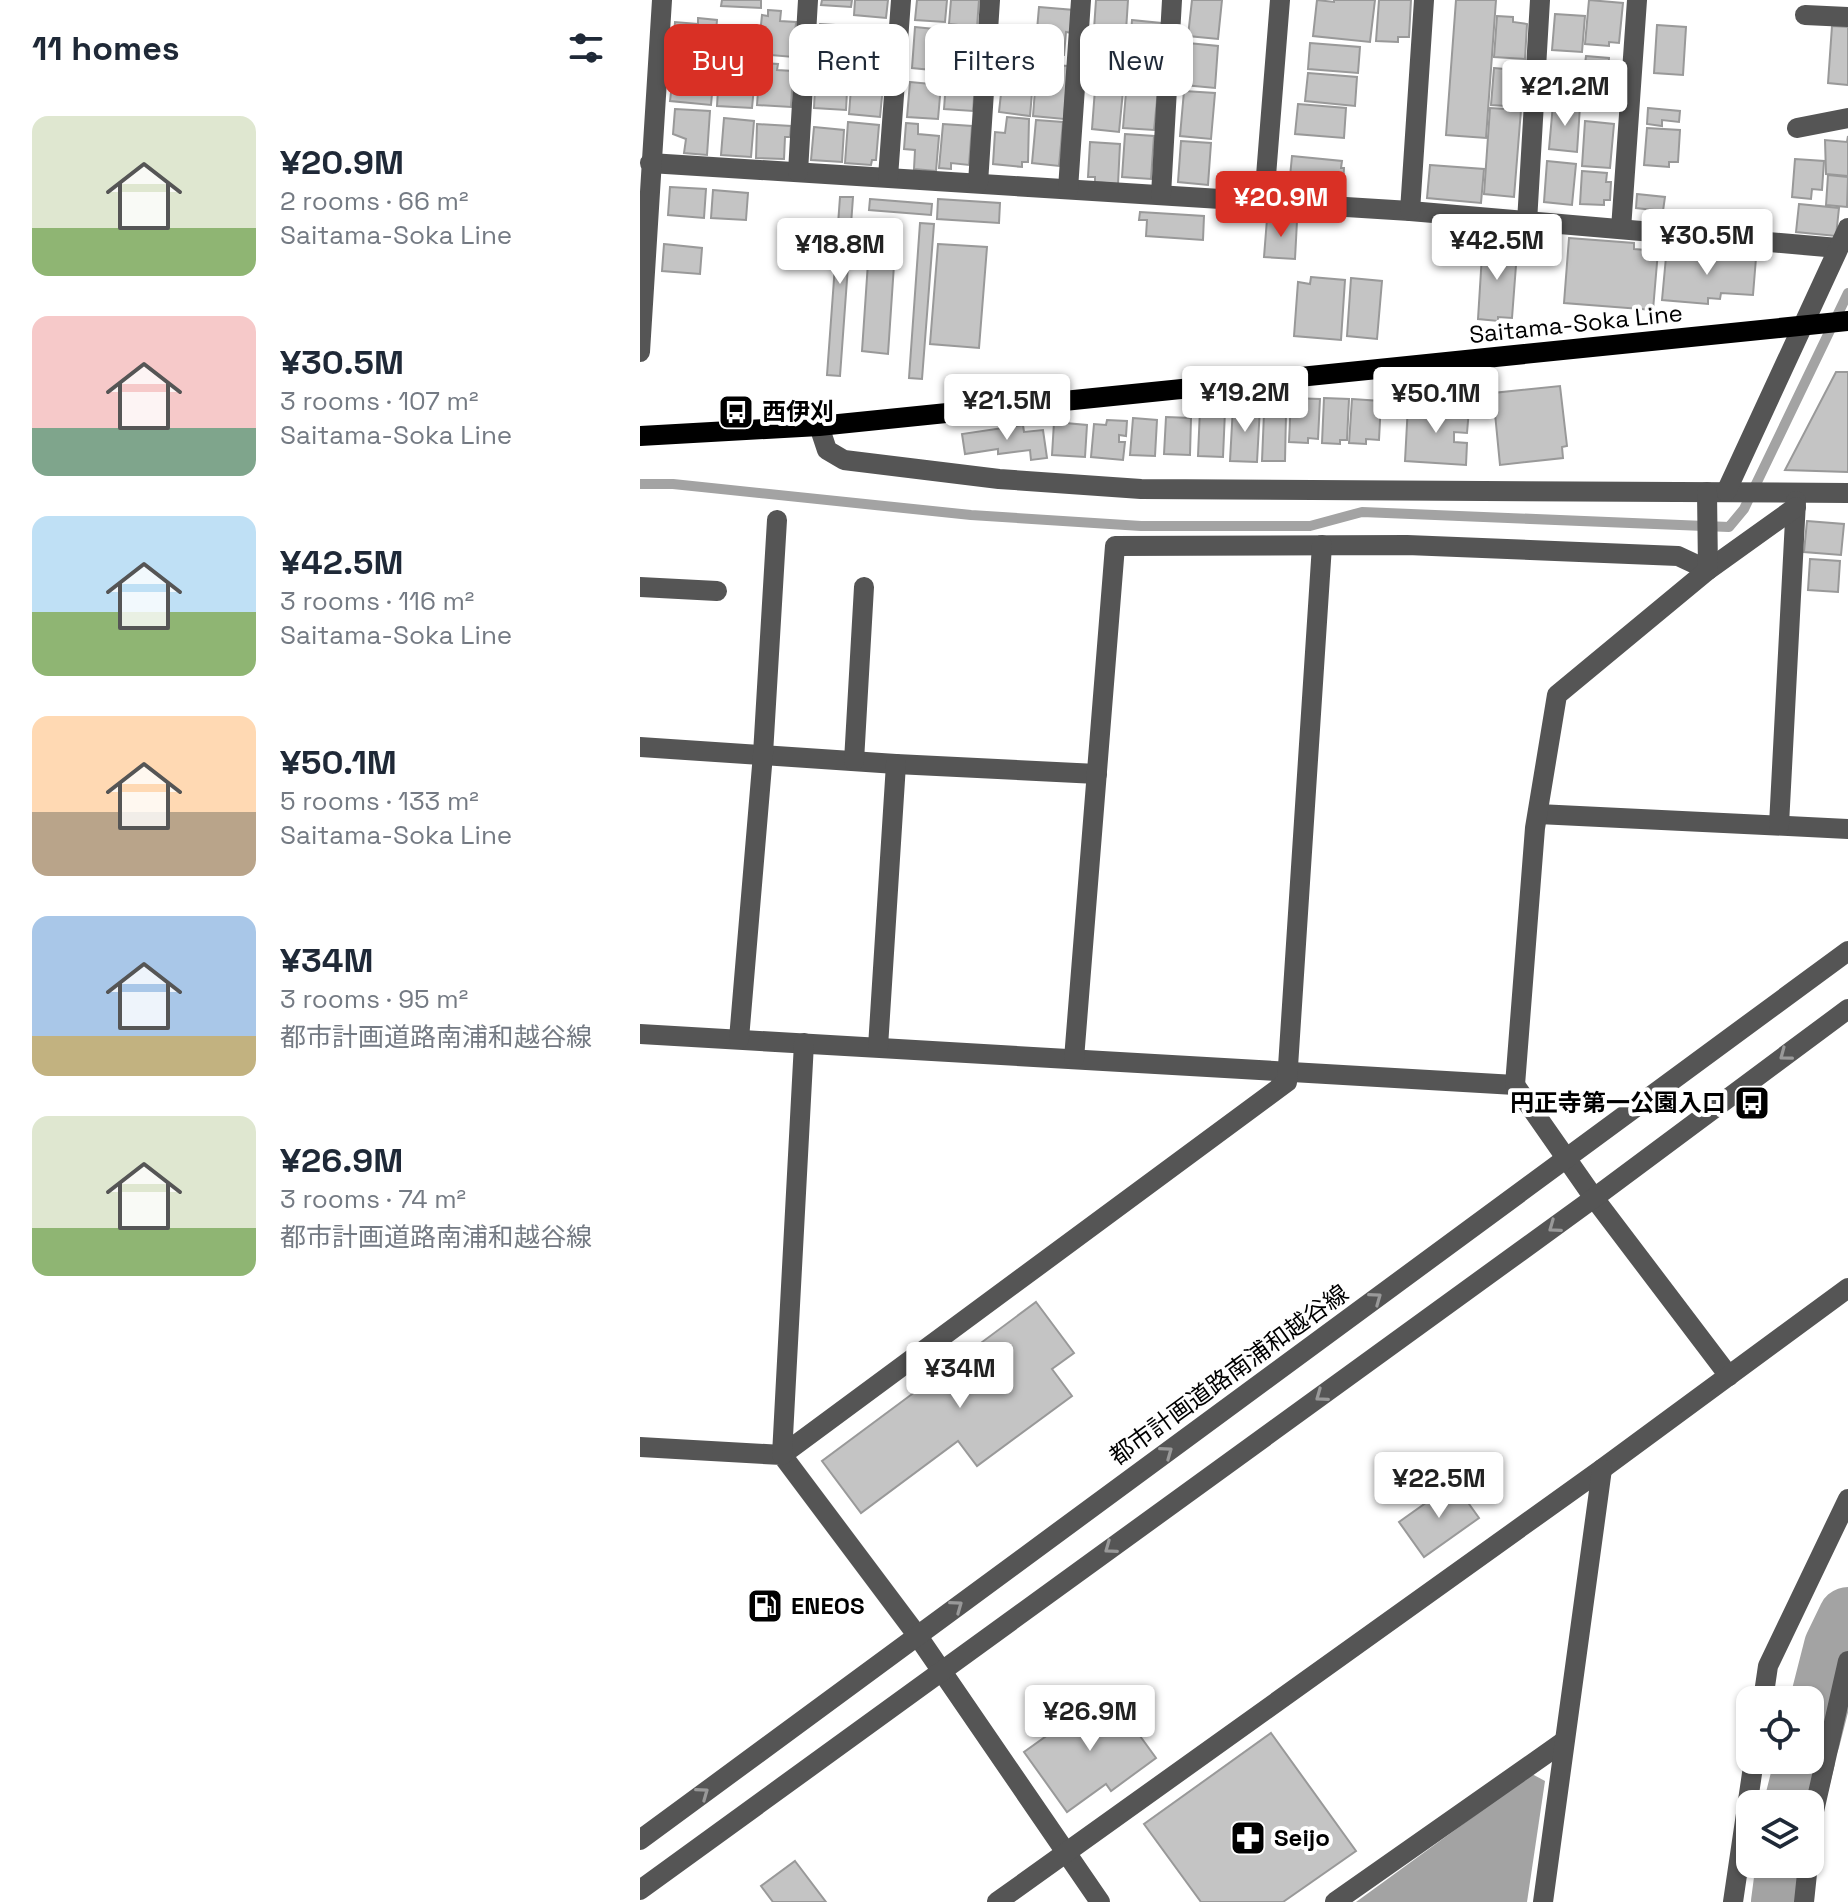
<!DOCTYPE html>
<html lang="en">
<head>
<meta charset="utf-8">
<style>
  body { margin:0; font-family:"Space Grotesk","Noto Sans JP",sans-serif; background:#f6f6f7; color:#1f2937; height:100vh; display:flex; flex-direction:column; font-size:30px; white-space:nowrap }
  * { box-sizing:border-box; margin:0 }
  p { font-size:26px; color:#747a83 }
  .icon { flex:none; width:44px; height:44px; fill:none; stroke:currentColor; stroke-width:2; stroke-linecap:round; stroke-linejoin:round }
  .map { position:relative; flex:1; overflow:hidden }
  .panel { display:flex; flex-direction:column; background:#fff; width:640px }
  .panel>* { flex:none }
  .guide { position:absolute; left:24px; top:24px; width:760px; height:72px; display:flex; gap:16px }
  .fabs { position:absolute; left:1096px; top:1686px; display:grid; gap:16px }
  .fabs a { display:grid; place-items:center; width:88px; height:88px; border-radius:16px; background:#fff; box-shadow:0 2px 6px #0004; font-size:40px }
  .price { position:absolute; translate:-50% -68px; padding:0 18px; border-radius:8px; background:#fff; color:#222; font-size:26px; line-height:52px; filter:drop-shadow(0 2px 4px #0008) }
  .price::after { content:''; position:absolute; left:50%; top:48px; width:24px; height:18px; margin-left:-12px; background:inherit; clip-path:polygon(0 0,100% 0,50% 100%) }
  .price.selected { background:#d93025; color:#fff }
  ul { padding:0; list-style:none }
  li { display:flex; align-items:center; gap:24px; height:200px; padding:0 32px }
  li span { display:grid; place-items:center; flex:none; width:224px; height:160px; border-radius:16px; color:#555 }
  li>.icon { margin-inline-start:auto }
  span .icon { width:96px; height:96px; fill:#fffc; stroke-width:1 }
  li b { font-size:34px }
  h2 { display:flex; justify-content:space-between; align-items:center; height:96px; padding:0 32px; font-size:34px }
  .pill { padding:0 28px; border-radius:16px; background:#fff; box-shadow:0 2px 6px #0004; font-size:28px; line-height:72px }
  .pill.selected { background:#d93025; color:#fff }
  main { display:flex; flex:1; min-height:0 }
  .map>svg:first-child { display:block }
  .water { fill:#a3a3a3 }
  .lines { fill:none; stroke-linecap:round; stroke-linejoin:round }
  .stream { stroke:#a3a3a3; stroke-width:10 }
  .river { stroke:#a3a3a3; stroke-width:60 }
  .building { fill:#c4c4c4; stroke:#999; stroke-width:2 }
  .minor { stroke:#555; stroke-width:20 }
  .major { stroke:#000; stroke-width:20 }
  .oneway { stroke:#999 }
  .labels { text-anchor:middle; stroke-width:8; stroke-linejoin:round; paint-order:stroke }
  .street-label { font-size:24px; fill:#000; stroke:#fff }
  .poi-label { font-size:24px; font-weight:bold; fill:#000; stroke:#fff; text-anchor:start }
</style>
</head>
<body>
<main>
<section class="panel">
<h2>11 homes<svg class="icon" aria-label="filters" viewBox="0 0 24 24"><path d="M4 7h16M4 17h16"/><circle cx="9" cy="7" r="2"/><circle cx="15" cy="17" r="2"/></svg></h2>
<ul>
<li><span style="background:linear-gradient(#dfe7d0 70%,#8fb573 0)"><svg class="icon" aria-label="home" viewBox="0 0 24 24"><path d="M3 11l9-7 9 7M6 9v11h12V9"/></svg></span><div><b>¥20.9M</b><p>2 rooms · 66 m²</p><p>Saitama-Soka Line</p></div></li>
<li><span style="background:linear-gradient(#f6c9c9 70%,#7fa58c 0)"><svg class="icon" aria-label="home" viewBox="0 0 24 24"><path d="M3 11l9-7 9 7M6 9v11h12V9"/></svg></span><div><b>¥30.5M</b><p>3 rooms · 107 m²</p><p>Saitama-Soka Line</p></div></li>
<li><span style="background:linear-gradient(#bfe0f5 60%,#8fb573 0)"><svg class="icon" aria-label="home" viewBox="0 0 24 24"><path d="M3 11l9-7 9 7M6 9v11h12V9"/></svg></span><div><b>¥42.5M</b><p>3 rooms · 116 m²</p><p>Saitama-Soka Line</p></div></li>
<li><span style="background:linear-gradient(#ffd9b3 60%,#b9a48a 0)"><svg class="icon" aria-label="home" viewBox="0 0 24 24"><path d="M3 11l9-7 9 7M6 9v11h12V9"/></svg></span><div><b>¥50.1M</b><p>5 rooms · 133 m²</p><p>Saitama-Soka Line</p></div></li>
<li><span style="background:linear-gradient(#a9c7e8 75%,#c2b280 0)"><svg class="icon" aria-label="home" viewBox="0 0 24 24"><path d="M3 11l9-7 9 7M6 9v11h12V9"/></svg></span><div><b>¥34M</b><p>3 rooms · 95 m²</p><p>都市計画道路南浦和越谷線</p></div></li>
<li><span style="background:linear-gradient(#dfe7d0 70%,#8fb573 0)"><svg class="icon" aria-label="home" viewBox="0 0 24 24"><path d="M3 11l9-7 9 7M6 9v11h12V9"/></svg></span><div><b>¥26.9M</b><p>3 rooms · 74 m²</p><p>都市計画道路南浦和越谷線</p></div></li>
</ul>
</section>
<div class="map">
<svg width="1208" height="1902" viewBox="0 0 1208 1902">
  <rect width="100%" height="100%" fill="#fff"/>
  <path class="water" d="M892 1774 905 1781 887 1902H716Z"/>
  <g class="lines">
    <path class="stream" d="M0 484H33L331 515 501 526H670L722 512 1089 527 1104 509 1208 293"/>
    <g class="river">
      <path d="M1170 1740 1194 1646 1208 1617"/>
      <path d="M1154 1804 1165 1760"/>
      <path d="M1141 1902 1146 1864"/>
    </g>
  </g>
  <g class="building">
    <path d="M82 0H121V8L81 6Z"/>
    <path d="M182 0H212L211 7 181 5Z"/>
    <path d="M215 0H248L246 18 214 15Z"/>
    <path d="M277 0H307L305 22 275 20Z"/>
    <path d="M311 0H339L337 27 309 24Z"/>
    <path d="M456 0H488L486 31 454 29Z"/>
    <path d="M552 0H582L578 39 548 36Z"/>
    <path d="M677 0 694 2V0H735L730 42 673 36Z"/>
    <path d="M739 0H771L769 37H758V42L736 41Z"/>
    <path d="M816 0H856L846 138 806 135Z"/>
    <path d="M949 0 983 3 979 43 969 42V46L945 44Z"/>
    <path d="M399 7 434 10 432 33 426 32 424 55 395 53Z"/>
    <path d="M128 10 141 11 140 21 156 22 153 57 118 54 122 15 128 16Z"/>
    <path d="M915 14 945 16 942 52 912 50Z"/>
    <path d="M857 16 873 17V22L887 24 885 59 854 57Z"/>
    <path d="M58 18 77 20 74 57 33 54 35 22 58 24Z"/>
    <path d="M492 20 521 23 518 64 505 63V75L488 73Z"/>
    <path d="M180 24 210 26 208 58 177 56Z"/>
    <path d="M216 25 246 28 242 68 212 65Z"/>
    <path d="M1017 25 1046 27 1043 75 1014 73Z"/>
    <path d="M1192 26 1208 27V85L1188 83Z"/>
    <path d="M275 27 304 30 303 42H309L308 58H302L301 71 272 68Z"/>
    <path d="M457 41 487 43 484 83 454 80Z"/>
    <path d="M548 43 578 46 575 88 544 85Z"/>
    <path d="M670 43 720 47 718 73 668 69Z"/>
    <path d="M946 56 969 58 966 96 948 94 950 73 944 72Z"/>
    <path d="M120 63 138 64 137 70 153 71 151 107 117 105Z"/>
    <path d="M397 64 428 66 424 119 393 116Z"/>
    <path d="M917 64 943 66 941 101 915 99Z"/>
    <path d="M364 66 394 69 390 116 359 112Z"/>
    <path d="M307 68 336 70 333 111 304 109Z"/>
    <path d="M854 68 885 71 882 107 851 105Z"/>
    <path d="M56 70 74 72 71 105 30 101 33 75 55 77Z"/>
    <path d="M184 71 208 73 206 110 174 108 175 87 183 88Z"/>
    <path d="M79 73 115 76 112 108 77 106Z"/>
    <path d="M668 73 717 77 715 106 665 101Z"/>
    <path d="M212 75 228 76 227 84 243 86 240 117 209 114Z"/>
    <path d="M487 80 506 82 505 89 518 90 514 130 483 128Z"/>
    <path d="M270 82 301 85 298 119 267 117Z"/>
    <path d="M455 89 483 91 479 132 452 129Z"/>
    <path d="M544 91 575 93 571 139 540 136Z"/>
    <path d="M658 104 706 108 704 138 655 134Z"/>
    <path d="M913 104 940 106 937 152 909 149Z"/>
    <path d="M850 108 881 110 874 197 844 194Z"/>
    <path d="M1008 108 1040 111 1039 122 1022 120V126L1007 124Z"/>
    <path d="M35 109 70 111 67 155 44 153 46 139 33 134Z"/>
    <path d="M367 117 389 119 388 162H382V167L353 164 355 132 365 133Z"/>
    <path d="M84 118 114 121 111 157 81 155Z"/>
    <path d="M396 120 423 122 419 166 392 163Z"/>
    <path d="M945 121 974 124 970 168 942 166Z"/>
    <path d="M208 122 239 125 236 160H232L231 165 205 163Z"/>
    <path d="M266 123 278 124V134L299 136 296 171 274 169 275 150 264 149Z"/>
    <path d="M117 124 151 126 150 137H145L144 159 116 158Z"/>
    <path d="M303 124 332 126 329 165 311 163V169L299 168Z"/>
    <path d="M174 127 204 130 202 162 171 160Z"/>
    <path d="M1007 128 1040 130 1038 162H1029V167L1004 165Z"/>
    <path d="M485 134 514 136 511 179 482 177Z"/>
    <path d="M1208 136V176L1186 174 1185 140 1207 142Z"/>
    <path d="M541 141 571 143 568 185 538 182Z"/>
    <path d="M450 142 480 144 478 184 455 182V177H448Z"/>
    <path d="M652 156 702 161 701 168H704L702 199 657 194V188L649 187Z"/>
    <path d="M1155 159 1184 161 1182 190 1172 189 1171 199 1152 197Z"/>
    <path d="M907 161 936 164 932 205 904 202Z"/>
    <path d="M790 165 844 169 841 203 787 198Z"/>
    <path d="M942 171 967 173 966 182H971L970 200H964V205L940 204Z"/>
    <path d="M1188 175 1208 177 1207 207 1186 205Z"/>
    <path d="M30 187 66 189 64 218 28 215Z"/>
    <path d="M73 190 108 193 106 220 71 218Z"/>
    <path d="M997 194 1025 197 1023 211 996 208Z"/>
    <path d="M200 197H213L200 376 187 375Z"/>
    <path d="M230 199 292 204 291 215 229 210Z"/>
    <path d="M298 199 360 203 359 223 297 219Z"/>
    <path d="M1159 204 1199 208 1196 236 1156 232Z"/>
    <path d="M500 212 564 216 563 240 506 236 507 220H499Z"/>
    <path d="M627 219 657 221 655 259 624 257Z"/>
    <path d="M280 223 294 224 282 379 269 378Z"/>
    <path d="M230 233 256 235 248 354 222 351Z"/>
    <path d="M929 238 994 243V249L1018 251 1013 310 924 303Z"/>
    <path d="M843 239 860 240 859 250 877 252 872 318 858 317V321L838 319Z"/>
    <path d="M24 244 62 248 60 274 22 271Z"/>
    <path d="M298 244 347 247 339 348 290 344Z"/>
    <path d="M1039 252 1116 258 1113 295 1081 293 1080 299 1068 298V304L1022 300 1026 257 1038 258Z"/>
    <path d="M671 277 705 280 701 340 654 336 658 282 670 284Z"/>
    <path d="M711 278 742 281 737 339 707 336Z"/>
    <path d="M1196 372H1208V472L1145 470Z"/>
    <path d="M920 386 927 446 922 447 923 458 860 465 853 393Z"/>
    <path d="M651 398 680 399 678 439 668 438V443L649 442Z"/>
    <path d="M684 398 709 399 707 440H700V444L682 443Z"/>
    <path d="M712 399 741 401 739 440 726 439V444L709 443Z"/>
    <path d="M768 405 829 409 827 433 814 432V442L827 443 826 465 765 461Z"/>
    <path d="M593 406 620 407 617 462 590 461Z"/>
    <path d="M560 409 585 411 583 457 558 456Z"/>
    <path d="M624 413 646 414 645 461H622Z"/>
    <path d="M526 417 551 418 550 455 524 454Z"/>
    <path d="M493 418 517 420 515 456 490 455Z"/>
    <path d="M467 420 487 421 486 436 479 435V442H485L483 460 451 457 454 424 466 425Z"/>
    <path d="M414 422 447 425 445 457 412 455Z"/>
    <path d="M383 425 384 432 403 430 407 458 391 460 390 450 358 454V449L325 454 322 434Z"/>
    <path d="M1167 521 1204 524 1201 555 1164 552Z"/>
    <path d="M1170 559 1200 561 1198 592 1168 590Z"/>
    <path d="M396 1302 434 1353 412 1369 432 1396 337 1466 318 1441 221 1513 182 1461Z"/>
    <path d="M814 1483 839 1518 784 1557 759 1522Z"/>
    <path d="M468 1692 516 1758 471 1791 466 1784 427 1812 384 1752Z"/>
    <path d="M631 1733 716 1851 643 1902H561L504 1824Z"/>
    <path d="M155 1861 186 1902H133L121 1886Z"/>
  </g>
  <g class="lines">
    <g class="minor">
      <path d="M1165 15 1208 17"/>
      <path d="M1157 128 1208 118"/>
      <path d="M10 163 770 211 1198 248"/>
      <path d="M158 172 168 0"/>
      <path d="M248 177 261 0"/>
      <path d="M338 183 350 0"/>
      <path d="M428 189 441 0"/>
      <path d="M521 195 532 0"/>
      <path d="M624 201 640 0"/>
      <path d="M770 211 784 0"/>
      <path d="M887 222 900 0"/>
      <path d="M981 229 997 0"/>
      <path d="M0 352 22 0"/>
      <path d="M179 426 187 450 204 460 359 479 501 489 1208 493"/>
      <path d="M1086 492 1208 228"/>
      <path d="M0 587 77 591"/>
      <path d="M0 747 256 764 457 774"/>
      <path d="M214 761 224 587"/>
      <path d="M898 814 1208 829"/>
      <path d="M1139 825 1156 501"/>
      <path d="M0 1034 875 1085 954 1198 1089 1376"/>
      <path d="M99 1039 123 754 137 520"/>
      <path d="M238 1047 256 764"/>
      <path d="M434 1059 475 546 767 545 1038 556 1068 570 1156 507"/>
      <path d="M875 1085 895 828 917 695 1068 570 1067 492"/>
      <path d="M0 1447 142 1455 277 1635 460 1902"/>
      <path d="M142 1455 647 1082 682 545"/>
      <path d="M142 1455 164 1043"/>
      <path d="M1123 1700 1128 1666 1208 1499"/>
      <path d="M0 1840 1208 951"/>
      <path d="M1170 1849 1174 1811 1208 1661"/>
      <path d="M0 1890 954 1198 1208 1009"/>
      <path d="M357 1902 962 1469 1208 1288"/>
      <path d="M695 1902 923 1742"/>
      <path d="M903 1902 962 1469"/>
      <path d="M1093 1902 1114 1760"/>
      <path d="M1164 1902 1168 1864"/>
    </g>
    <path class="major" d="M0 436 179 426 1208 321"/>
  </g>
  <defs><path id="oneway-chevron" d="M-2-3.5L2.5 0L-2 3.5" fill="none" stroke-width="1.6" stroke-linecap="round" stroke-linejoin="round" transform="scale(2)"/></defs>
  <g class="oneway">
    <use href="#oneway-chevron" transform="translate(1145 1055) rotate(143)"/>
    <use href="#oneway-chevron" transform="translate(914 1227) rotate(144)"/>
    <use href="#oneway-chevron" transform="translate(736 1298) rotate(-36)"/>
    <use href="#oneway-chevron" transform="translate(681 1396) rotate(144)"/>
    <use href="#oneway-chevron" transform="translate(527 1452) rotate(-36)"/>
    <use href="#oneway-chevron" transform="translate(470 1548) rotate(144)"/>
    <use href="#oneway-chevron" transform="translate(317 1606) rotate(-36)"/>
    <use href="#oneway-chevron" transform="translate(63 1793) rotate(-36)"/>
  </g>
  <defs>
    <symbol id="bus-square" viewBox="-11 -11 22 22"><rect x="-9" y="-9" width="18" height="18" rx="4" fill="#000" stroke="#fff"/><path d="M-5-6H5V4H4V6H2V4H-2V6H-4V4H-5ZM-3.5-4V0h7V-4ZM-3.5 1.2v1.5H-2V1.2ZM2 1.2v1.5H3.5V1.2Z" fill="#fff"/></symbol>
    <symbol id="fuel-square" viewBox="-11 -11 22 22"><rect x="-9" y="-9" width="18" height="18" rx="4" fill="#000" stroke="#fff"/><path d="M-5.5-6h7V0h2V4h1.3V-2.5L3-4.5l.8-.8L6-3V5H2.5V1h-1V6h-7ZM-4.2-4.7v3.2H.2V-4.7Z" fill="#fff"/></symbol>
    <symbol id="pharmacy-square" viewBox="-11 -11 22 22"><rect x="-9" y="-9" width="18" height="18" rx="4" fill="#000" stroke="#fff"/><path d="M-2-6h4v4h4v4h-4v4h-4v-4h-4v-4h4Z" fill="#fff"/></symbol>
  </defs>
  <g fill-rule="evenodd">
    <use href="#bus-square" x="76" y="392" width="40" height="40"/>
    <use href="#bus-square" x="1092" y="1083" width="40" height="40"/>
    <use href="#fuel-square" x="105" y="1586" width="40" height="40"/>
    <use href="#pharmacy-square" x="588" y="1818" width="40" height="40"/>
  </g>
  <g class="labels">
    <g class="street-label">
      <text transform="translate(936 324) rotate(-6)" y="8">Saitama-Soka Line</text>
      <text transform="translate(589 1375) rotate(-36)" y="8">都市計画道路南浦和越谷線</text>
    </g>
    <g class="poi-label">
      <text x="122" y="420">西伊刈</text>
      <text x="1086" y="1111" text-anchor="end">円正寺第一公園入口</text>
      <text x="151" y="1614">ENEOS</text>
      <text x="634" y="1846">Seijo</text>
    </g>
  </g>
</svg>
<div class="fabs">
<a><svg class="icon" aria-label="locate" viewBox="0 0 24 24"><circle cx="12" cy="12" r="6"/><path d="M12 2v4M12 18v4M2 12h4M18 12h4"/></svg></a>
<a><svg class="icon" aria-label="layers" viewBox="0 0 24 24"><path d="M12 4l9 5-9 5-9-5zM3 14l9 5 9-5"/></svg></a>
</div>
<b class="price" style="left:925px;top:128px">¥21.2M</b>
<b class="price selected" style="left:641px;top:239px">¥20.9M</b>
<b class="price" style="left:1067px;top:277px">¥30.5M</b>
<b class="price" style="left:857px;top:282px">¥42.5M</b>
<b class="price" style="left:200px;top:286px">¥18.8M</b>
<b class="price" style="left:605px;top:434px">¥19.2M</b>
<b class="price" style="left:796px;top:435px">¥50.1M</b>
<b class="price" style="left:367px;top:442px">¥21.5M</b>
<b class="price" style="left:320px;top:1410px">¥34M</b>
<b class="price" style="left:799px;top:1520px">¥22.5M</b>
<b class="price" style="left:450px;top:1753px">¥26.9M</b>
<div class="guide">
<a class="pill selected">Buy</a>
<a class="pill">Rent</a>
<a class="pill">Filters</a>
<a class="pill">New</a>
</div>
</div>
</main>
</body>
</html>
